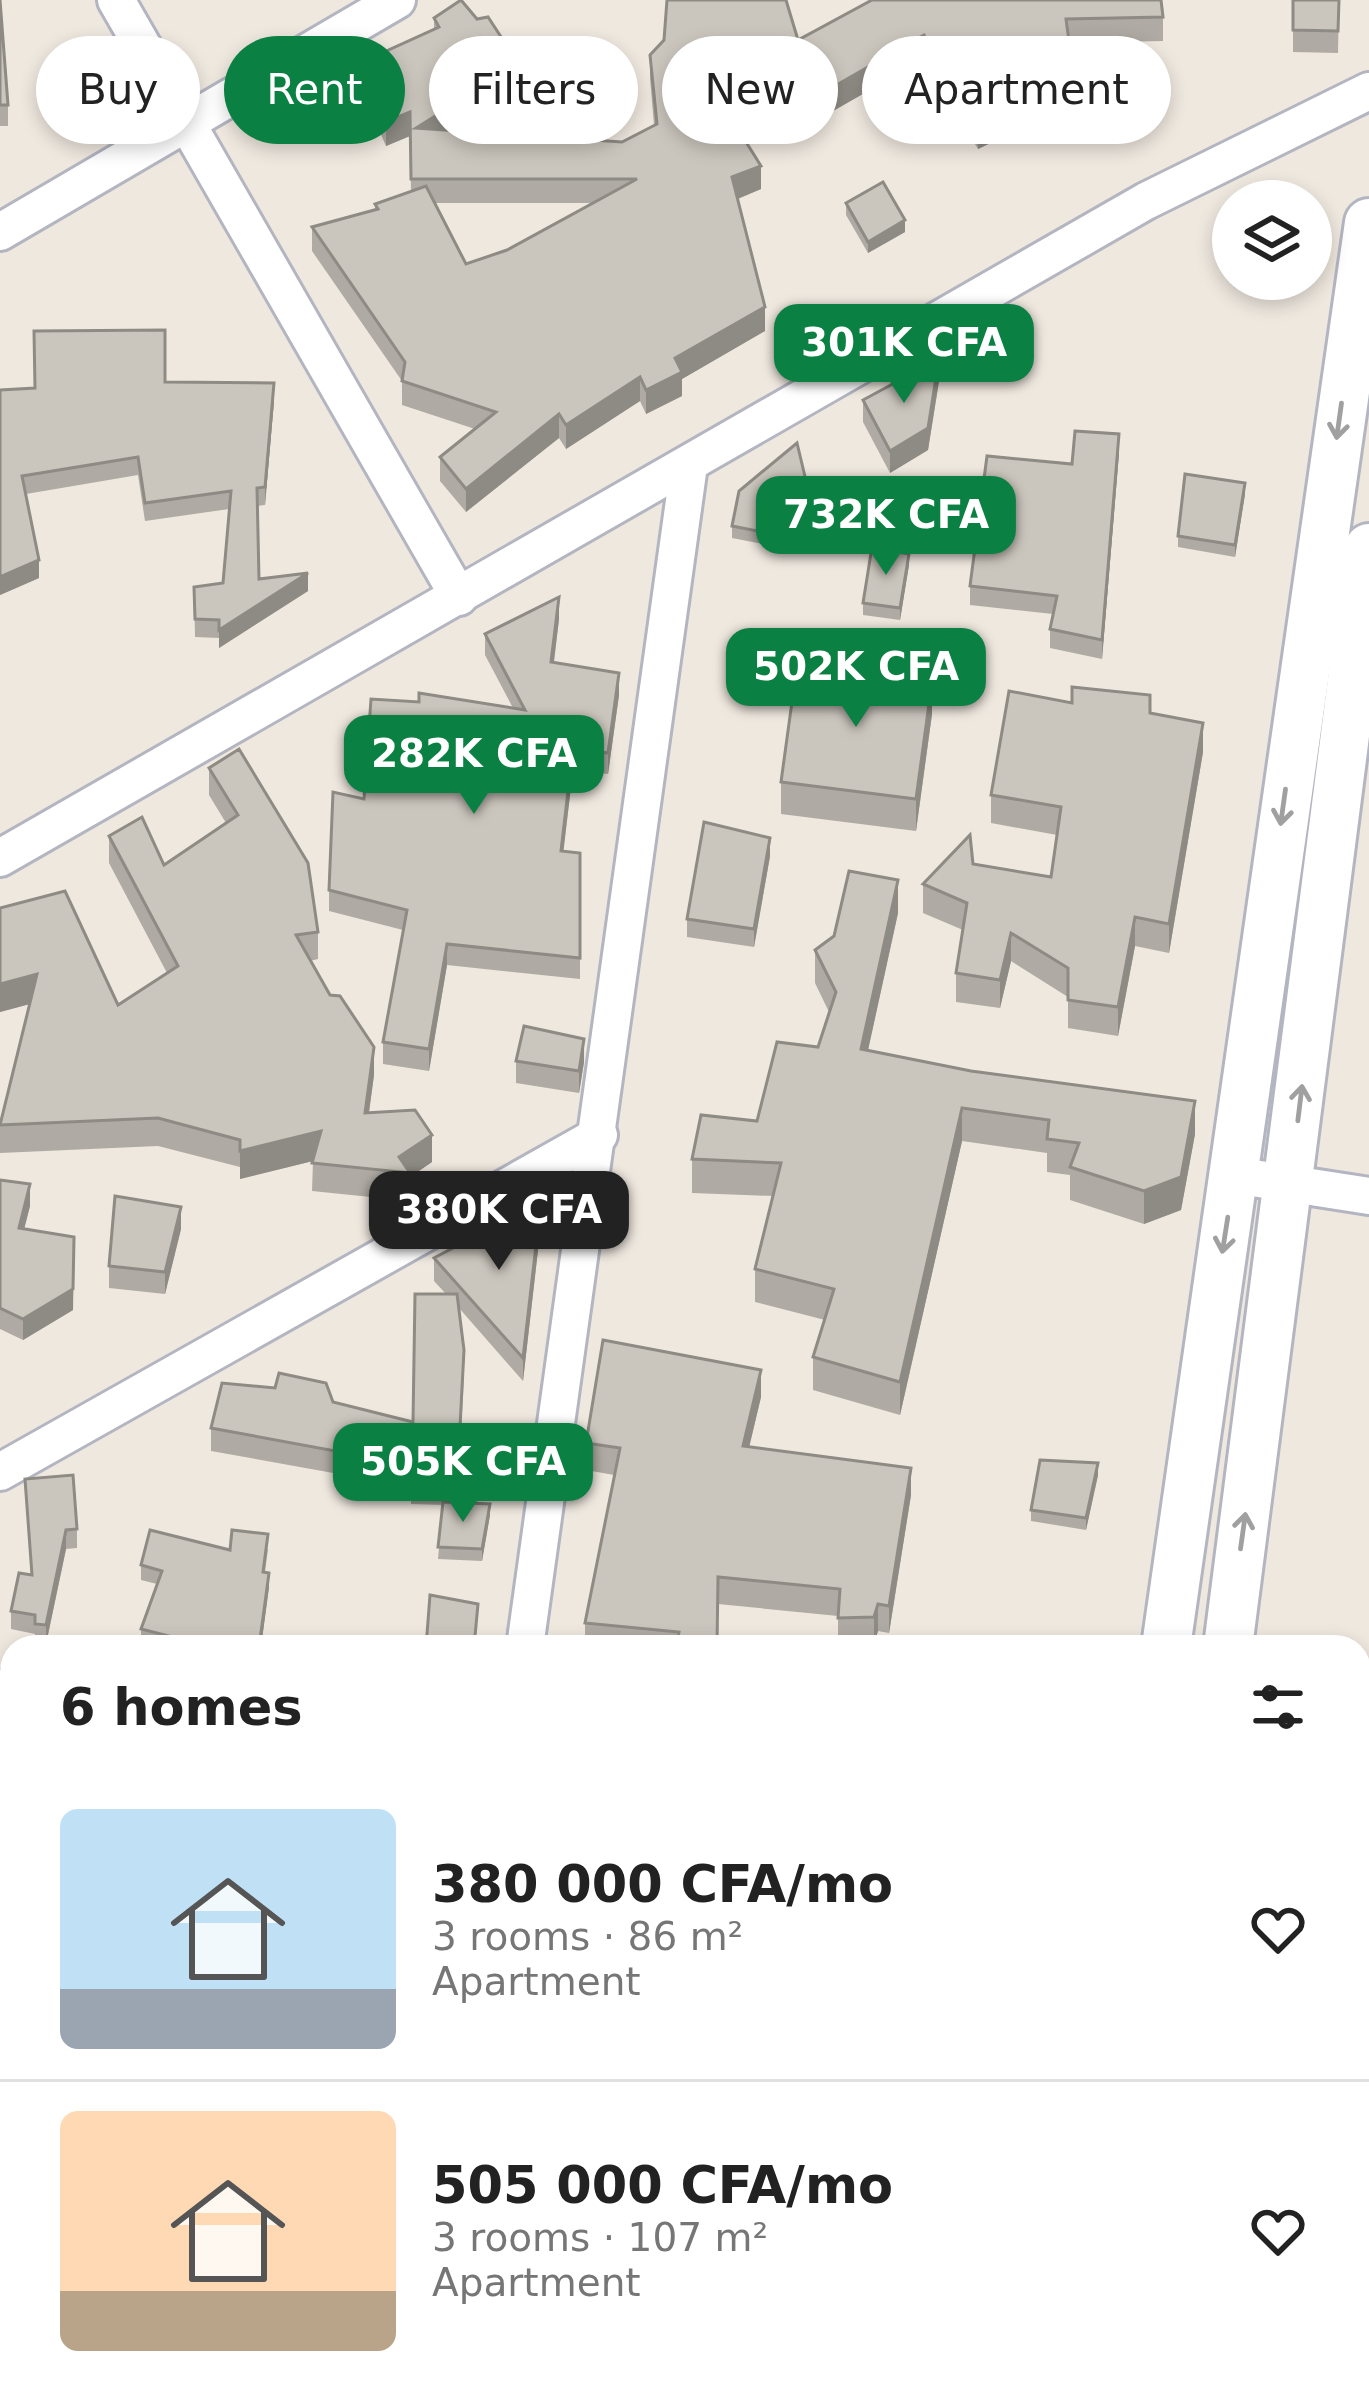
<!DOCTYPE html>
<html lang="en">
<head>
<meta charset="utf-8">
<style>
  body { margin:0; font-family:"DejaVu Sans",sans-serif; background:#f2f2f2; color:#222; height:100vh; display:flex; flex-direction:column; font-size:45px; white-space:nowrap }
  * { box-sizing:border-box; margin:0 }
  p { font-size:39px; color:#767676 }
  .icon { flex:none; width:66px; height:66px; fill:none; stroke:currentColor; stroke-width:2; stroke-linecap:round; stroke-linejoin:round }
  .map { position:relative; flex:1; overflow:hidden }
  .side { position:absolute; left:0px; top:1635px; width:1371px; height:768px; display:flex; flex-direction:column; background:#fff; border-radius:36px 36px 0 0; box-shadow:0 6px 18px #0003 }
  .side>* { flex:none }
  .banner { position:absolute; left:36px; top:36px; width:1299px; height:108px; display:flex; gap:24px }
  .tools { position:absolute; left:1212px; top:180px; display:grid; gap:24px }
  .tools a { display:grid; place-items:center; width:120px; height:120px; border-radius:50%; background:#fff; box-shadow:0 6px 18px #0003; font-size:60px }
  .price { position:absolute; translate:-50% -102px; padding:0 27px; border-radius:24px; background:#0b8043; color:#fff; font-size:39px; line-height:78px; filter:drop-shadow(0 3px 6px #0008) }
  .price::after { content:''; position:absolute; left:50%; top:72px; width:36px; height:27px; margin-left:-18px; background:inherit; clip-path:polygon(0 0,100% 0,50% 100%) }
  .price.on { background:#222; color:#fff }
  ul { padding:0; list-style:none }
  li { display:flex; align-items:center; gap:36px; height:300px; padding:0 60px }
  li+li { border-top:3px solid #e0e0e0 }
  li span { display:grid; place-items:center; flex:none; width:336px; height:240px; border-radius:18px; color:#555 }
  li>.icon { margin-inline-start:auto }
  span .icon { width:144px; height:144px; fill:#fffc; stroke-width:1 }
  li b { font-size:51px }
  h2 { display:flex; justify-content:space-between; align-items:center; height:144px; padding:0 60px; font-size:51px }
  .chip { padding:0 42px; border-radius:54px; background:#fff; box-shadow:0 6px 18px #0003; font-size:42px; line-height:108px }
  .chip.on { background:#0b8043; color:#fff }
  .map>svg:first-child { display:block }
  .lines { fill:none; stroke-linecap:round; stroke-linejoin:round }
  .minor-casing { stroke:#b3b5c1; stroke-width:42 }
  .tertiary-casing { stroke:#b3b5c1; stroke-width:54 }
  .minor { stroke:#fff; stroke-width:36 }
  .tertiary { stroke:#fff; stroke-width:48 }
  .wall { fill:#afaaa3; fill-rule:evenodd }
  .shaded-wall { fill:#8e8b84 }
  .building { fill:#cbc6bd; stroke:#8e8b84; stroke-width:3 }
  .oneway { stroke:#a0a0a0 }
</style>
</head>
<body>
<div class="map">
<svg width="1369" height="2403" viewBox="0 0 1369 2403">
  <rect width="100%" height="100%" fill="#efe8df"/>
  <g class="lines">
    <defs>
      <g id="minor">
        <path d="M116 0 459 597"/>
        <path d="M0 232 397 0"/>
        <path d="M0 858 1146 201 1369 91"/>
        <path d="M1234 1175 1369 1196"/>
        <path d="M0 1472 599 1135"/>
        <path d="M525 1647 689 465"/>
        <path d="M0 2066 12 2060"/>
        <path d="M0 2148 12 2172"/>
        <path d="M1359 2161 1369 2163"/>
        <path d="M126 2391 133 2403"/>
        <path d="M429 2403 430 2391"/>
      </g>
      <g id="tertiary">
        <path d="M1166 1647 1369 223"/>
        <path d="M1228 1647 1369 548"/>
        <path d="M1065 2403 1067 2391"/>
        <path d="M1118 2403 1120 2391"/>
      </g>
    </defs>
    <use href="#minor" class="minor-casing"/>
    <use href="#tertiary" class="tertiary-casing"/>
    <use href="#minor" class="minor"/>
    <use href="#tertiary" class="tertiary"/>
  </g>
  <g class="wall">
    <path d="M0 0 8 105V126H0Z"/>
    <path d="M872 0 1163 17V41L1069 43 1074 102 978 149 924 59 826 115 744 138 761 189 738 199 765 331 682 379V396L646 414 640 401 566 449 559 438 466 512 440 481V457L475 429 402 405V381L312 251V227L375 210V204L411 191 410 136 386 146 360 87V63L434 29V18L505 67 501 74V99L451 130 622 142 654 125 650 78V55L798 40ZM434 203H593L507 250 466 264Z"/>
    <path d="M1293 0H1339L1338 53 1293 52Z"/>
    <path d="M846 203 905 232 868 253 846 215Z"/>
    <path d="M939 381 928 450 890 473 863 422V400Z"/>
    <path d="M165 382 274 401 265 505 257 506 259 579 308 591 219 648V638L195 637 194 587 223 583 229 509 145 521 138 475 26 494 39 578 0 595V390Z"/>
    <path d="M1119 453 1102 659 1050 648V629L1053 614 970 605V586L1072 464Z"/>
    <path d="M1245 494 1235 557 1178 547V536Z"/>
    <path d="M807 497 798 551 732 538V526Z"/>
    <path d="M909 565 900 620 863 615V603Z"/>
    <path d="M559 619 554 663 619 695 608 774 573 770 563 851 580 853V979L447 965 429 1071 383 1064V1042L403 930 329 911V890L364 799 513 708 485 655V634Z"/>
    <path d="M1072 703 1150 713 1203 752 1169 953 1135 946 1118 1036 1068 1028V997L1011 961 1000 1008 956 1002V973L963 930 923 913V884L973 864 1051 877 1057 835 991 823V795Z"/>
    <path d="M932 714 916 831 781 814V782Z"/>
    <path d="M209 768 318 932V959L310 961 374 1075 369 1113 432 1162 410 1177V1201L312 1191 313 1161 240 1179V1167L158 1146 0 1153V1123L30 1004 0 1012V908L118 1005 167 973 109 863V836L164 865 226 823 209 795Z"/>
    <path d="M770 856 754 947 687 937V919Z"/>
    <path d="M898 913 868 1050 1195 1134 1181 1210 1144 1224 1070 1200V1175L1047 1172V1153L962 1141 900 1415 813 1390V1357L825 1320 755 1302V1269L773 1196 692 1193V1159L757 1121 818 1047 829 1012 815 983V950Z"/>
    <path d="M516 1061 584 1062 579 1093 516 1083Z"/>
    <path d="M0 1180 30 1206 24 1229 73 1310 23 1340 0 1329Z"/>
    <path d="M541 1224 523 1381 459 1308 464 1373 458 1502 490 1515 482 1561 438 1559 443 1505 411 1504V1487L211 1451V1428L275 1388 413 1422 446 1294 434 1281V1258Z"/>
    <path d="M181 1229 165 1294 109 1288V1266Z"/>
    <path d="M761 1397 749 1447 911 1495 889 1633 878 1631 874 1644 838 1645V1616L718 1604V1647H585V1623L614 1475 586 1470V1443Z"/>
    <path d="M1098 1475 1086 1530 1031 1521V1510Z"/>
    <path d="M25 1479 77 1529V1548L66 1549 46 1644 35 1643V1634L11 1629V1611L31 1575Z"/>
    <path d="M268 1549 265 1572 269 1587 261 1647H153L141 1644V1629L157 1584 141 1580V1565L230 1550Z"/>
    <path d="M0 1669 12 1681V1775L0 1773Z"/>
    <path d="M0 1879 12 1939V1998L0 1999Z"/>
    <path d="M839 2391H1016L1014 2403H997L950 2395 949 2403H904Z"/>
  </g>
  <g class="shaded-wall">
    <path d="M924 35V59L826 115 731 142V118Z"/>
    <path d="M505 43V67L500 76 501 75V99L416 152V128L497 57Z"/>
    <path d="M1074 78V102L978 149V125Z"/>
    <path d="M410 112V136L386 146V122Z"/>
    <path d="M761 166V189L732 201V177Z"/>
    <path d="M905 220V232L868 253V242Z"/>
    <path d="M765 307V331L682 379V396L646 414V390L675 358Z"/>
    <path d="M939 359V381L928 450 890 473V451Z"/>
    <path d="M640 377V401L566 449V425Z"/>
    <path d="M274 383V401L265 505V487Z"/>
    <path d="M559 414V438L466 512V489Z"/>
    <path d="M1119 434V453L1102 659V640Z"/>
    <path d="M1245 483V494L1235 557V545Z"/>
    <path d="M807 485V497L798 551V539Z"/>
    <path d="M909 554V565L900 620V608Z"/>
    <path d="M39 560V578L0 595V577Z"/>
    <path d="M308 573V591L219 648V630Z"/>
    <path d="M559 597V619L551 683V662Z"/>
    <path d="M619 673V695L608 774V753Z"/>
    <path d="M932 682V714L916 831V799Z"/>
    <path d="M1203 723V752L1169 953V924Z"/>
    <path d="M573 748V770L561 872V851Z"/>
    <path d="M770 838V856L754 947V929Z"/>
    <path d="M898 880V913L861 1082V1049Z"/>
    <path d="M1135 917V946L1118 1036V1007Z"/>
    <path d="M1011 933V961L1000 1008V980Z"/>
    <path d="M447 944V965L429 1071V1049Z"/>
    <path d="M37 974V1002L0 1012V984Z"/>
    <path d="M584 1039V1062L579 1093V1071Z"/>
    <path d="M374 1047V1075L365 1140V1113Z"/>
    <path d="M1195 1101V1134L1181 1210 1144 1224V1191Z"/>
    <path d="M962 1108V1141L900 1415V1382Z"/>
    <path d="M321 1131V1159L240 1179V1151Z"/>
    <path d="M432 1135V1162L410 1177V1173L399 1157Z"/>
    <path d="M30 1184V1206L19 1249V1228Z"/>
    <path d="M541 1202V1224L523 1381V1358Z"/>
    <path d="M181 1207V1229L165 1294V1272Z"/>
    <path d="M74 1258 73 1310 23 1340V1319Z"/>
    <path d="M761 1370V1397L743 1473V1446Z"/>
    <path d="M1098 1463V1475L1086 1530V1518Z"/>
    <path d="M911 1468V1495L889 1633V1606Z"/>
    <path d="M490 1504V1515L482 1561V1549Z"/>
    <path d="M66 1530V1549L46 1644V1625Z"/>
    <path d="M269 1573V1587L261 1647H259Z"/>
    <path d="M878 1604V1631L874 1644V1617Z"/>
    <path d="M12 2300V2322L0 2326V2303Z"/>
  </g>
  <g class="building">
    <path d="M0 0 8 105H0Z"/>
    <path d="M461 0 477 19 488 17 505 43 497 57 501 75 416 128 622 142 657 124 650 55 664 40 667 0H786L798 40 872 0H1161L1163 17 1066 19 1074 78 978 125 924 35 826 91 731 118 761 166 732 177 765 307 675 358 682 372 646 390 640 377 566 425 559 414 466 489 440 457 496 412 402 381 405 362 312 227 378 209 375 204 426 186 466 264 507 250 637 179H411L410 112 386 122 360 63 439 27 434 18Z"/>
    <path d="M1293 0H1339L1338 31 1293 30Z"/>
    <path d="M883 182 905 220 868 242 846 203Z"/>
    <path d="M165 330V382L274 383 265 487 257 488 259 579 308 573 219 630V620L195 619 194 587 223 583 231 491 145 503 138 457 22 476 39 560 0 577V390L35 388 34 331Z"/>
    <path d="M939 359 928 428 890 451 863 400Z"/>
    <path d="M1075 431 1119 434 1102 640 1050 629 1057 596 970 586 987 456 1072 464Z"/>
    <path d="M797 443 807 485 798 539 732 526 739 491Z"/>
    <path d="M1185 474 1245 483 1235 545 1178 536Z"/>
    <path d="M872 547 909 554 900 608 863 603Z"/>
    <path d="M559 597 551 662 619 673 608 753 573 748 561 851 580 853V958L447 944 429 1049 383 1042 407 910 329 890 333 792 364 799 371 699 419 702V693L525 710 485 634Z"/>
    <path d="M798 658 932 682 916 799 781 782Z"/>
    <path d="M1072 687 1150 695V713L1203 723 1169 924 1135 917 1118 1007 1068 1000V968L1011 933 1000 980 956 973 967 903 923 884 970 835 973 864 1051 877 1061 807 991 795 1009 691 1072 703Z"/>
    <path d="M239 749 308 863 318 932 296 935 330 995 340 996 374 1047 365 1113 415 1110 432 1135 399 1157 410 1173 312 1163 321 1131 240 1151V1140L158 1118 0 1125 37 974 0 984V908L65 891 118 1005 178 966 109 836 142 817 164 865 238 815 209 768Z"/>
    <path d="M704 822 770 838 754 929 687 919Z"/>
    <path d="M849 871 898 880 861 1049 971 1071 1195 1101 1181 1177 1144 1191 1070 1167 1079 1143 1047 1139 1049 1120 962 1108 900 1382 813 1357 834 1289 755 1269 781 1163 692 1159 701 1115 757 1121 777 1042 818 1047 836 992 815 950 834 936Z"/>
    <path d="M524 1026 584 1039 579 1071 516 1061Z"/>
    <path d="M0 1180 30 1184 19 1228 74 1237 73 1289 23 1319 0 1308Z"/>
    <path d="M115 1196 181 1207 165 1272 109 1266Z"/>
    <path d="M541 1202 523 1358 434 1258Z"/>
    <path d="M415 1294H457L464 1350 457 1483 411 1482V1465L211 1428 222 1383 275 1388 279 1373 326 1383 333 1402 413 1422Z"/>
    <path d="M603 1340 761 1370 743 1446 911 1468 889 1606 878 1604 874 1617 838 1618 840 1589 718 1577 717 1647H676L679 1632 585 1623 620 1448 586 1443Z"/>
    <path d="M1040 1460 1098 1463 1086 1518 1031 1510Z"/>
    <path d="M73 1475 77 1529 66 1530 46 1625 35 1624V1615L11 1611 19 1573 32 1575 25 1479Z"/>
    <path d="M443 1502 490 1504 482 1549 438 1547Z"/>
    <path d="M150 1530 230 1550 232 1530 268 1534 263 1572 269 1573 259 1647H212L141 1629 162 1571 141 1565Z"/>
    <path d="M430 1595 478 1604 474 1647H426Z"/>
    <path d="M0 1669H8L12 1681V1747L0 1745Z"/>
    <path d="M0 1879 12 1939V1970L0 1971Z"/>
    <path d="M6 2261 12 2281V2300L0 2303V2263Z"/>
    <rect x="635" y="2391" width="94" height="12"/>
  </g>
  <defs><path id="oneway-shaft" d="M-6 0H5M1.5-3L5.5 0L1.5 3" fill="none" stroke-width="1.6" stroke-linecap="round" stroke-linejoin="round" transform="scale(3)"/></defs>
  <g class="oneway">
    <use href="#oneway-shaft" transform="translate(1339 421) rotate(98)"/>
    <use href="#oneway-shaft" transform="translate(1283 807) rotate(98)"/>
    <use href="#oneway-shaft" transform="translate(1300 1103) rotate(-83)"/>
    <use href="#oneway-shaft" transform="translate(1225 1235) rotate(99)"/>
    <use href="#oneway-shaft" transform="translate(1243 1531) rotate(-82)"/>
  </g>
</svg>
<div class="tools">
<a><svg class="icon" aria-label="layers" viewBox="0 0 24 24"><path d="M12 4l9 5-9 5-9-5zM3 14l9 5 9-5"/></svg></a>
</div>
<b class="price" style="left:904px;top:406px">301K CFA</b>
<b class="price" style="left:886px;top:578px">732K CFA</b>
<b class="price" style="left:856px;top:730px">502K CFA</b>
<b class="price" style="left:474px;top:817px">282K CFA</b>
<b class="price on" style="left:499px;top:1273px">380K CFA</b>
<b class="price" style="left:463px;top:1525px">505K CFA</b>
<div class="banner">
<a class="chip">Buy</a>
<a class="chip on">Rent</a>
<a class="chip">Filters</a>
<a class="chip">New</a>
<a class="chip">Apartment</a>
</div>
<section class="side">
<h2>6 homes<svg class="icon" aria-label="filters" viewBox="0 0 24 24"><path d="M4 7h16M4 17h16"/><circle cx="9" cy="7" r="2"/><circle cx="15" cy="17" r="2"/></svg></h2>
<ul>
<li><span style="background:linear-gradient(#bfe0f5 75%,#9aa5b1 0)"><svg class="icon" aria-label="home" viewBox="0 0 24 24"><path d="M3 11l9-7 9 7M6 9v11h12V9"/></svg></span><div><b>380 000 CFA/mo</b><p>3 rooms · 86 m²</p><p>Apartment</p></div><svg class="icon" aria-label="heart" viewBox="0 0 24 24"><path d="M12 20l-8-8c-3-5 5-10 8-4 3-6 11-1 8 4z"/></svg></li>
<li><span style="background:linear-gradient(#ffd9b3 75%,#b9a48a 0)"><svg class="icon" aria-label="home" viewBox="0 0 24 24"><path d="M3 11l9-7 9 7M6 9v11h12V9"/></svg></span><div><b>505 000 CFA/mo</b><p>3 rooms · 107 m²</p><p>Apartment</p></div><svg class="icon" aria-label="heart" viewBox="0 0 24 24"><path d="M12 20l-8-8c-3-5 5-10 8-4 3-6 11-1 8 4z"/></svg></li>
</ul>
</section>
</div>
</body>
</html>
